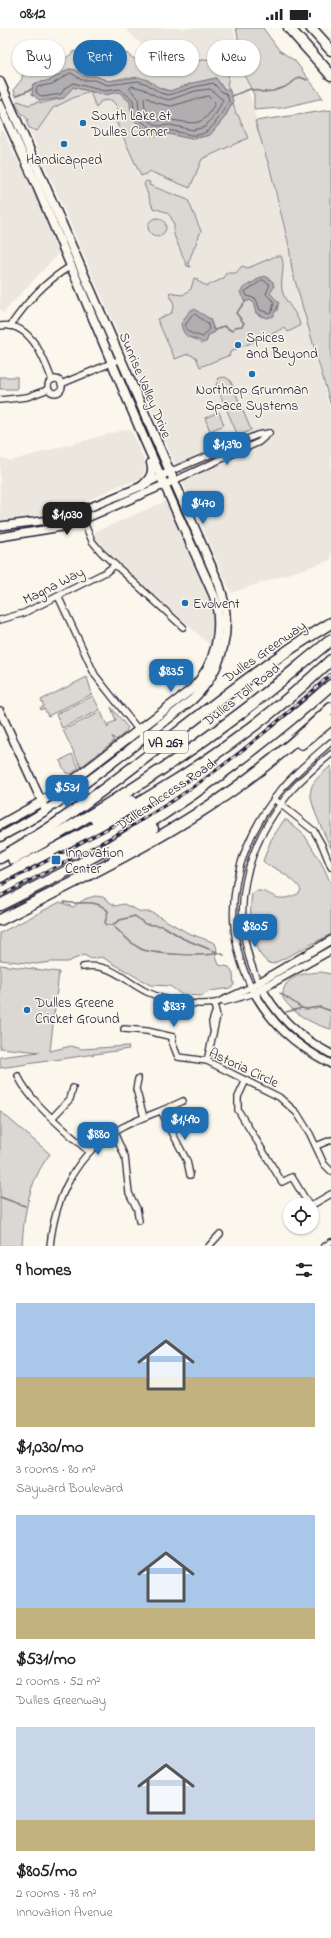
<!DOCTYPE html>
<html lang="en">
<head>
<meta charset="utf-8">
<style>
  body { margin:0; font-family:"Indie Flower",sans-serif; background:#f2f2f2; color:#222; height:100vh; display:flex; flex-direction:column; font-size:15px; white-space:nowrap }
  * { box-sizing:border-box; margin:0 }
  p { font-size:13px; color:#767676 }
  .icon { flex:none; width:22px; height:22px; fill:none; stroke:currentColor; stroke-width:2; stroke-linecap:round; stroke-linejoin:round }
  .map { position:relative; height:1218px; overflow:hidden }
  .panel { display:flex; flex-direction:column; background:#fff; flex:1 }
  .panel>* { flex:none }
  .top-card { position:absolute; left:12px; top:12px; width:307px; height:36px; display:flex; gap:8px }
  .fabs { position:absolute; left:283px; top:1170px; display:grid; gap:8px }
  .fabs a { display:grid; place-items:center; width:36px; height:36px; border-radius:50%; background:#fff; box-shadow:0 1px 3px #0004; font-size:20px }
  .price { position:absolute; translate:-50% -34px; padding:0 9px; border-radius:8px; background:#1f6fb2; color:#fff; font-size:13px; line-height:26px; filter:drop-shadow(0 1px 2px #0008) }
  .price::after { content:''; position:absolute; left:50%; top:24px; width:12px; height:9px; margin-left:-6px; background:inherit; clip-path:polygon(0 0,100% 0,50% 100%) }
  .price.selected { background:#222; color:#fff }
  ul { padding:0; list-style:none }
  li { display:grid; align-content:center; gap:8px; height:212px; padding:0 16px }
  li span { display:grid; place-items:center; height:124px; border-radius:0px; color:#555 }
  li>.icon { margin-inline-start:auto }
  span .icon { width:72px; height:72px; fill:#fffc; stroke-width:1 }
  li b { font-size:17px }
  h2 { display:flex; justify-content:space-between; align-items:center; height:48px; padding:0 16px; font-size:17px }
  .chip { padding:0 14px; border-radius:18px; background:#fff; box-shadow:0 1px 3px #0004; font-size:14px; line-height:36px }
  .chip.selected { background:#1f6fb2; color:#fff }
  .status { display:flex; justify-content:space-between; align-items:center; height:28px; padding:0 20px; background:#fff; direction:ltr }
  .status svg { height:11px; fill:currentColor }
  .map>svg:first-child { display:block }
  .built { fill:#ebe7df }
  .green { fill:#dbd8d3; stroke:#7e7d87; fill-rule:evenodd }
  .water { fill:#b1aeb0; stroke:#787681 }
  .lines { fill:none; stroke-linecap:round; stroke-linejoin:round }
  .shore { stroke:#5b5a6a; stroke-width:1 }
  .stream { stroke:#787681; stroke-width:1.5 }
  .minor-casing { stroke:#22223b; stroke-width:8 }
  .tertiary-casing { stroke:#22223b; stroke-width:10 }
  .secondary-casing { stroke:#22223b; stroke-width:11 }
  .motorway-casing { stroke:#22223b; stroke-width:13 }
  .minor { stroke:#fbf7ec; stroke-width:5.5 }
  .tertiary { stroke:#fbf7ec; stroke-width:7 }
  .secondary { stroke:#fbf7ec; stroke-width:8 }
  .motorway { stroke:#fbf7ec; stroke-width:10 }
  .rail-casing { stroke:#22223b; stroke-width:3 }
  .rail { stroke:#fbf7ec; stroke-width:1.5; stroke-dasharray:4.5; stroke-linecap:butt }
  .poi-dot { fill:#1f6fb2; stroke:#fbf7ec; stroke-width:1.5 }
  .labels { text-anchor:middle; stroke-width:3; stroke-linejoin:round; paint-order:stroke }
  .shield { fill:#fbf7ec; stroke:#636270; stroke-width:1 }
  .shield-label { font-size:13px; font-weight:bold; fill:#22223b }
  .poi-label { font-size:14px; fill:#22223b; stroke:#fbf7ec; text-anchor:start }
  .street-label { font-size:14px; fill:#22223b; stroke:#fbf7ec }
</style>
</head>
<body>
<div class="status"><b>08:12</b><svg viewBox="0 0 49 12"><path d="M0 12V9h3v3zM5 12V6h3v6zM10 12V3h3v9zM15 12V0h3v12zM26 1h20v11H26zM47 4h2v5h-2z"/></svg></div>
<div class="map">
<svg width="331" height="1218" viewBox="0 0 331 1218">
  <rect width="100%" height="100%" fill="#fbf7ec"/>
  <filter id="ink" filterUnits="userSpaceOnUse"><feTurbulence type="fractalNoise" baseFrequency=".025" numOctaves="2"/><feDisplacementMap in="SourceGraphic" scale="8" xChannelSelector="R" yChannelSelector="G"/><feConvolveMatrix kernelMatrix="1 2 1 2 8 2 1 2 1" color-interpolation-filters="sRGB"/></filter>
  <g filter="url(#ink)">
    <g class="built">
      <path d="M125 0H233L331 386V532L231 565 12 62 70 50 201 78Z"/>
      <path d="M3 102 15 129 17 128 60 224 3 285 0 281V103Z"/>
      <path d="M130 400 146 436 142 451 120 457 66 483 0 493V429L10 433Z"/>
      <path d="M166 473 210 570 214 598 211 618 97 514 92 505Z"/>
    </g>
    <g class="green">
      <path d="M236 0H263L279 22 295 33 323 70 281 80 254 82V67L239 37 240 20Z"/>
      <path d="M89 16 96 17C102 27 109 30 120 32L127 25C132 31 137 33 144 30L156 38H164L209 31C222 32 232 43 227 57L230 63 223 60 216 50 193 55 170 63 128 49 109 53 95 48H83L76 42 69 41 51 52 33 56 32 61 16 68 14 61 22 51V48L29 39 47 32 55 25 66 30 75 23 79 25 83 24Z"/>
      <path d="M73 59 104 67 119 64 130 74C133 94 138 99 156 108L169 106 192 111 210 107 225 89 233 74 236 86 238 87 248 110 202 131 190 160 149 143 146 146 141 148 115 91C119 83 118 77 111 72L101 73 96 80 90 64 75 69 53 80 37 103 29 100 27 95 28 91 22 86 15 75 18 73 29 77 38 74 42 75 64 70Z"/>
      <path d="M331 82V378L292 242 289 218 270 141 255 93Z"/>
      <path d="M146 153 150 154 149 157 188 172 201 203 188 235 191 239 187 238 174 207V197L171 189 166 184 153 180 144 156Z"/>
      <circle cx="157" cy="199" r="9"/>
      <path d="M276 228H281C286 237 280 252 282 262 285 276 299 285 300 298L288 304 285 300 230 324V327L200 339 196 329 188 326 175 331 157 291 171 285 174 277 169 265 171 264 174 266 183 267 191 261 194 250 197 251V253L207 258 224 250 226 245H236L242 238 248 240ZM260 249H267L273 254V260L269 264 278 277 277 283 262 289 256 285 253 274 250 272 245 274 241 267 244 259 253 255ZM188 287H203L210 291 215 304 209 307 206 314C193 311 185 310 182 296Z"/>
      <rect x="0" y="349" width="17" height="12"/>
      <path d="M225 349 230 352 251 402 238 408 216 357 219 350Z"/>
      <path d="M219 384 224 397 210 403 205 390Z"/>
      <path d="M87 649 92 666 48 688 44 680 41 682 40 680 44 678 41 672Z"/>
      <path d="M93 668 100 682 62 700 56 686Z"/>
      <path d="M111 679 128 700 126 702 127 703 116 712 112 708 114 713 81 739 63 702 101 684 108 700V696L116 693Z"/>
      <path d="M72 726 79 740 71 746 66 745 60 733Z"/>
      <path d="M331 738V820C325 807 308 774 311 761 313 752 324 744 331 738Z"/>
      <path d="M284 792H287L305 808 323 838 331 856V906L281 932 272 936C249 927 249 886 252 866 260 858 270 868 279 870 286 871 292 868 298 866L301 862C298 854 276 839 267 837L263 833 271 812Z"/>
      <path d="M95 868 103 869 115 878 124 876 141 884H151L188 905 215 915 217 921 215 926 219 937 229 939 233 946 234 957 230 960 210 963 202 968 182 967 170 958 150 957 102 929 91 931 84 927 67 934H51L36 936 0 932V905L60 874 73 879 85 871Z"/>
      <path d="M0 937 59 944 50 1023 71 1018 82 1021 128 1018 129 1021 0 1040V1029L40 1024 0 1020Z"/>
      <path d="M321 944 331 946V1001C314 997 293 986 283 970 281 948 304 945 321 944Z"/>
      <path d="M0 1083 50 1126C29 1153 24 1184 22 1218H0Z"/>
    </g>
    <g class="water">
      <path d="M69 41 76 42 83 48H95L109 53 139 49 148 52 161 61 170 63 193 55 216 50 223 60 230 63 233 73 225 89 210 107 192 111 169 106 156 108C140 100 130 93 130 74L119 64 104 67 73 59 64 70 40 73 32 66 33 56 51 52Z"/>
      <path d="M265 248 273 254 274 259 270 265 279 275 273 288 266 290 256 285 253 274 250 272 245 274 240 264 244 259Z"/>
      <path d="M194 281 210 291 213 301 216 302 215 304 209 307 206 314 202 315C192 306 185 315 181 296L190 282Z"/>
    </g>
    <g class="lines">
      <g class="shore">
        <path d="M71 45 82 52H94L108 57 138 53 147 56 160 65 169 67 194 59 213 55 221 63 227 66 229 73C220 86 212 110 191 107 177 104 172 101 157 104L138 91 134 84 133 72 120 61 104 63 73 55 65 60 61 66 42 69 36 64 37 59 52 56Z"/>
        <path d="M132 58 144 61 158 69 169 72 195 63 210 61 223 72 217 84 205 99 193 102 170 97 158 98 142 88 139 82 138 70 130 61Z"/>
        <path d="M208 68 215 75C201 108 185 89 158 92L145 81 144 71 146 69 157 75 171 78Z"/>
        <path d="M263 252 270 256 266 266 274 274 272 283 269 285 260 282 256 271 247 268 245 264Z"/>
        <path d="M195 286 208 296 209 302 203 309C197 307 183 305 186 296 188 293 191 290 192 287Z"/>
      </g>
      <g class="stream">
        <path d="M17 67 32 61"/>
        <path d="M232 68 250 61 263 64 273 63 285 59 300 49 307 52"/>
        <path d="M216 302 224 298 232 303 235 299 242 298 244 295 236 285 245 274"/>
        <path d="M64 874C80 878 94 869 108 883L105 895 106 897H112C122 905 129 915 141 921 152 926 206 929 218 925"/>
        <path d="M112 897 120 892 135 888 145 896 163 898 184 911 224 927"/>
        <path d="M280 965 302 980 306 981 320 979 331 983"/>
        <path d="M286 984 302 980"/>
        <path d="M0 1169 25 1178"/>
      </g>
      <defs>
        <g id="minor">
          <path d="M0 298C30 293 44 330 52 352"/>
          <path d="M10 298C28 273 44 254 71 238"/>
          <circle cx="55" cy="358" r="7"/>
          <path d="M61 356 121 331"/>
          <path d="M0 372 27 369 49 361"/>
          <path d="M169 444 257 407 269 405"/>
          <path d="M173 453 259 414 269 405"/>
          <path d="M83 492 92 513 101 524 183 599"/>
          <path d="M58 568 95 647 144 709"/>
          <path d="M0 592 24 585 106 544 115 537"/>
          <path d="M274 771 314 803 322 817 331 839"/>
          <path d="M83 939C111 934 124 953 147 964 168 974 193 978 216 975"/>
          <path d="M259 955C227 888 244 819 291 763 303 749 317 738 331 726"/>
          <path d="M224 974 255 965"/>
          <path d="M214 976 251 959C217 888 235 817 284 758 298 742 315 728 331 714"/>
          <path d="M124 1001 147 1003 173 1009 172 1014 178 1029 207 1033 279 1069 297 1085 310 1106 324 1136 331 1143"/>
          <path d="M213 1001 212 994 215 985"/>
          <path d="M207 1033 217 988 214 976"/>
          <path d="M18 1048C32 1077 66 1102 89 1124"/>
          <path d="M138 1051 136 1061 144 1089"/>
          <path d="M246 1052 238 1069V1082L282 1154 292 1149 309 1177"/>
          <path d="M161 1083 187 1133 190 1147"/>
          <path d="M53 1089 70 1071 73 1060"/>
          <path d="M114 1104 125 1129 129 1165 137 1181 139 1193"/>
          <path d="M316 1118 331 1112"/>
          <path d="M312 1177 331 1166"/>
          <path d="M50 1218C55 1170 76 1124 121 1100 141 1089 163 1083 183 1073"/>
          <path d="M209 1218 220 1206"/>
          <path d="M325 1218 331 1214"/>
        </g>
        <g id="tertiary">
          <path d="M0 498 57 491 71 487 142 458 169 444"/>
          <path d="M0 509 68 498 173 453"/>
          <path d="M0 683 46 783"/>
          <path d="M331 912 251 959C272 997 293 1016 331 1036"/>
          <path d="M259 955C276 988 299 1009 331 1026"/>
          <path d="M258 963 331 922"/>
        </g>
        <g id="secondary">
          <path d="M0 54 219 556C234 599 224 641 192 672 130 720 70 773 0 809"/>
          <path d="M0 77 37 158 145 413 214 568C224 601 216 636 192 661L67 757 41 774 0 797"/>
          <path d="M142 458C150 451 154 445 151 435"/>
        </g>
        <g id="motorway">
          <path d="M289 0 331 47"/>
          <path d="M311 0 331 22"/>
          <path d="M301 716 331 692"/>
          <path d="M95 791 131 773"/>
          <path d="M114 826 153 801"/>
          <path d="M0 830C22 817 44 805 64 790 155 727 236 652 331 595"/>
          <path d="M13 831C93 788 170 739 242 684 272 661 301 636 331 612"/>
          <path d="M0 849C51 823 103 797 152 767 216 729 277 683 331 632"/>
          <path d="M0 877C46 854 92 831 135 804 205 761 270 711 331 657"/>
          <path d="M0 892C68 857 138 824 203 782 249 753 291 718 331 680"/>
        </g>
      </defs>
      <use href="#minor" class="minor-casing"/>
      <use href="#tertiary" class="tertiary-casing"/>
      <use href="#secondary" class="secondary-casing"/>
      <use href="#motorway" class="motorway-casing"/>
      <use href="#minor" class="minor"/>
      <use href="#tertiary" class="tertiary"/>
      <use href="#secondary" class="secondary"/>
      <use href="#motorway" class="motorway"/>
      <defs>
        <g id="rail">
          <path d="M0 858 139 784 216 735"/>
          <path d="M0 868C65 834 130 802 190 761 240 727 286 687 331 646"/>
        </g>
      </defs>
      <use href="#rail" class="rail-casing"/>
      <use href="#rail" class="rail"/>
    </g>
  </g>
  <g class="poi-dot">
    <circle cx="83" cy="95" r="4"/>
    <circle cx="64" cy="116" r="4"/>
    <circle cx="238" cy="317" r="4"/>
    <circle cx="252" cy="346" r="4"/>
    <circle cx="185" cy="575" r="4"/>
    <rect x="51" y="827" width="10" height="10" rx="2"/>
    <circle cx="27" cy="982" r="4"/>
  </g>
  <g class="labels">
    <rect class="shield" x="144" y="703" width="44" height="22" rx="3"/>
    <g class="shield-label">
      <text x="166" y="719">VA 267</text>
    </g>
    <g class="poi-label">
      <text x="91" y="92">South Lake at<tspan x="91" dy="16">Dulles Corner</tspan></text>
      <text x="64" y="136" text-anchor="middle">Handicapped</text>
      <text x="246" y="314">Spices<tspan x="246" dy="16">and Beyond</tspan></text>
      <text x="252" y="366" text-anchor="middle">Northrop Grumman<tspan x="252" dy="16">Space Systems</tspan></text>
      <text x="193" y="580">Evolvent</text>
      <text x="65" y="829">Innovation<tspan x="65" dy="16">Center</tspan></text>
      <text x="35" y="979">Dulles Greene<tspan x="35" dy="16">Cricket Ground</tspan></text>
    </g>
    <g class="street-label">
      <text transform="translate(146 357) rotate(67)" y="5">Sunrise Valley Drive</text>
      <text transform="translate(53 557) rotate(-27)" y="5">Magna Way</text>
      <text transform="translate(264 623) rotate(-35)" y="5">Dulles Greenway</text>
      <text transform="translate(241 666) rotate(-38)" y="5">Dulles Toll Road</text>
      <text transform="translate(165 766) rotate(-34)" y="5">Dulles Access Road</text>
      <text transform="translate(244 1039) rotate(25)" y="5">Astoria Circle</text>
    </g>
  </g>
</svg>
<div class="fabs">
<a><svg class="icon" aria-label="locate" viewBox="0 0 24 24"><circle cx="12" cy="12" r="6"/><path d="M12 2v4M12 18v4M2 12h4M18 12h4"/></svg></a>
</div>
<b class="price" style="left:227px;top:438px">$1,390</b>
<b class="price" style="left:203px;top:497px">$470</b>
<b class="price selected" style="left:67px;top:508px">$1,030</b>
<b class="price" style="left:171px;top:665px">$835</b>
<b class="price" style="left:67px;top:781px">$531</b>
<b class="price" style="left:255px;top:920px">$805</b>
<b class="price" style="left:174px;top:1000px">$837</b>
<b class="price" style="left:185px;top:1113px">$1,490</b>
<b class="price" style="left:98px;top:1128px">$880</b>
<div class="top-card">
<a class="chip">Buy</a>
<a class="chip selected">Rent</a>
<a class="chip">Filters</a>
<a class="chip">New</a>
</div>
</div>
<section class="panel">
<h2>9 homes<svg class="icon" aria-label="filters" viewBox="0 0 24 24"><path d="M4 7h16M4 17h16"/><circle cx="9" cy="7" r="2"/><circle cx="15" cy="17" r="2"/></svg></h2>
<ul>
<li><span style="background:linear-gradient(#a9c7e8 60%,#c2b280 0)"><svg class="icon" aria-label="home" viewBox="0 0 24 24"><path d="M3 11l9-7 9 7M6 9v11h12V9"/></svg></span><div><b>$1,030/mo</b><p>3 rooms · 80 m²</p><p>Sayward Boulevard</p></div></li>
<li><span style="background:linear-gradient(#a9c7e8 75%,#c2b280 0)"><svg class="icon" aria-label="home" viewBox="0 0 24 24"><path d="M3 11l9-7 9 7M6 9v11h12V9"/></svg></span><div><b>$531/mo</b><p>2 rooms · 52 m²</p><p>Dulles Greenway</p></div></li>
<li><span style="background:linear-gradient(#c9d6e8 75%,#c2b280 0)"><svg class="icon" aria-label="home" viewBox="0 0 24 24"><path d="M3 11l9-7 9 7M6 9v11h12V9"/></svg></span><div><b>$805/mo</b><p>2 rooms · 78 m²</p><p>Innovation Avenue</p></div></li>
</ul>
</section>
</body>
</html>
